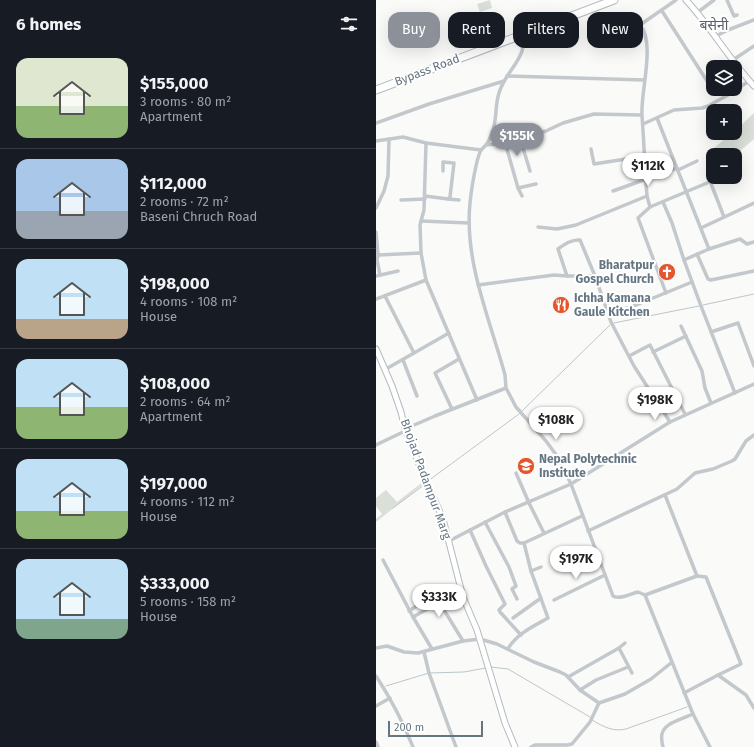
<!DOCTYPE html>
<html lang="en">
<head>
<meta charset="utf-8">
<style>
  body { margin:0; font-family:"Fira Sans","Noto Sans Devanagari",sans-serif; background:#242831; color:#f1f3f6; height:100vh; display:flex; flex-direction:column; font-size:15px; white-space:nowrap }
  * { box-sizing:border-box; margin:0 }
  p { font-size:13px; color:#9ea1a6 }
  .icon { flex:none; width:22px; height:22px; fill:none; stroke:currentColor; stroke-width:2; stroke-linecap:round; stroke-linejoin:round }
  .map { position:relative; flex:1; overflow:hidden }
  .panel { display:flex; flex-direction:column; background:#171b24; width:376px }
  .panel>* { flex:none }
  .top-card { position:absolute; left:12px; top:12px; width:306px; height:36px; display:flex; gap:8px }
  .tools { position:absolute; left:330px; top:60px; display:grid; gap:8px }
  .tools a { display:grid; place-items:center; width:36px; height:36px; border-radius:8px; background:#171b24; box-shadow:0 4px 16px #0002; font-size:20px }
  .scale { position:absolute; left:12px; bottom:10px; width:95px; box-sizing:border-box; padding-left:4px; border:2px solid #657683; border-top:0; font-size:11px; line-height:14px; white-space:nowrap; color:#657683; -webkit-text-stroke:3px #fff; paint-order:stroke }
  .price { position:absolute; translate:-50% -34px; padding:0 9px; border-radius:14px; background:#fff; color:#222; font-size:13px; line-height:26px; filter:drop-shadow(0 1px 2px #0008) }
  .price::after { content:''; position:absolute; left:50%; top:24px; width:12px; height:9px; margin-left:-6px; background:inherit; clip-path:polygon(0 0,100% 0,50% 100%) }
  .price.current { background:#8c9099; color:#fff }
  ul { padding:0; list-style:none }
  li { display:flex; align-items:center; gap:12px; height:100px; padding:0 16px }
  li+li { border-top:1px solid #363941 }
  li span { display:grid; place-items:center; flex:none; width:112px; height:80px; border-radius:12px; color:#555 }
  li>.icon { margin-inline-start:auto }
  span .icon { width:48px; height:48px; fill:#fffc; stroke-width:1 }
  li b { font-size:17px }
  h2 { display:flex; justify-content:space-between; align-items:center; height:48px; padding:0 16px; font-size:17px }
  .chip { padding:0 14px; border-radius:12px; background:#171b24; box-shadow:0 4px 16px #0002; font-size:14px; line-height:36px }
  .chip.current { background:#8c9099; color:#fff }
  main { display:flex; flex:1; min-height:0 }
  .map>svg:first-child { display:block }
  .green { fill:#dadfd7 }
  .lines { fill:none; stroke-linecap:round; stroke-linejoin:round }
  .stream { stroke:#bbc7cb; stroke-width:1 }
  .secondary-casing { stroke:#b3babf; stroke-width:7 }
  .highway-casing { stroke:#b4b9bd; stroke-width:9 }
  .street { stroke:#c3c8cc; stroke-width:3.5 }
  .secondary { stroke:#fff; stroke-width:5 }
  .highway { stroke:#fff; stroke-width:7 }
  .labels { text-anchor:middle; stroke-width:4; stroke-linejoin:round; paint-order:stroke }
  .street-label { font-size:12px; fill:#657683; stroke:#fff }
  .poi-label { font-size:12px; font-weight:bold; fill:#657683; stroke:#fff; text-anchor:start }
  .quarter-label { font-size:14px; fill:#57646e; stroke:#fff }
</style>
</head>
<body>
<main>
<section class="panel">
<h2>6 homes<svg class="icon" aria-label="filters" viewBox="0 0 24 24"><path d="M4 7h16M4 17h16"/><circle cx="9" cy="7" r="2"/><circle cx="15" cy="17" r="2"/></svg></h2>
<ul>
<li><span style="background:linear-gradient(#dfe7d0 60%,#8fb573 0)"><svg class="icon" aria-label="home" viewBox="0 0 24 24"><path d="M3 11l9-7 9 7M6 9v11h12V9"/></svg></span><div><b>$155,000</b><p>3 rooms · 80 m²</p><p>Apartment</p></div></li>
<li><span style="background:linear-gradient(#a9c7e8 65%,#9aa5b1 0)"><svg class="icon" aria-label="home" viewBox="0 0 24 24"><path d="M3 11l9-7 9 7M6 9v11h12V9"/></svg></span><div><b>$112,000</b><p>2 rooms · 72 m²</p><p>Baseni Chruch Road</p></div></li>
<li><span style="background:linear-gradient(#bfe0f5 75%,#b9a48a 0)"><svg class="icon" aria-label="home" viewBox="0 0 24 24"><path d="M3 11l9-7 9 7M6 9v11h12V9"/></svg></span><div><b>$198,000</b><p>4 rooms · 108 m²</p><p>House</p></div></li>
<li><span style="background:linear-gradient(#bfe0f5 60%,#8fb573 0)"><svg class="icon" aria-label="home" viewBox="0 0 24 24"><path d="M3 11l9-7 9 7M6 9v11h12V9"/></svg></span><div><b>$108,000</b><p>2 rooms · 64 m²</p><p>Apartment</p></div></li>
<li><span style="background:linear-gradient(#bfe0f5 65%,#8fb573 0)"><svg class="icon" aria-label="home" viewBox="0 0 24 24"><path d="M3 11l9-7 9 7M6 9v11h12V9"/></svg></span><div><b>$197,000</b><p>4 rooms · 112 m²</p><p>House</p></div></li>
<li><span style="background:linear-gradient(#bfe0f5 75%,#7fa58c 0)"><svg class="icon" aria-label="home" viewBox="0 0 24 24"><path d="M3 11l9-7 9 7M6 9v11h12V9"/></svg></span><div><b>$333,000</b><p>5 rooms · 158 m²</p><p>House</p></div></li>
</ul>
</section>
<div class="map">
<svg width="378" height="747" viewBox="0 0 378 747">
  <rect width="100%" height="100%" fill="#fafaf8"/>
  <g class="green">
    <path d="M114 0 116 8 104 12 101 4Z"/>
    <path d="M378 113V139L359 155H342L338 148 356 133H359V131Z"/>
    <path d="M48 481 49 483 0 522V519L6 514 0 506V498L10 490 21 502Z"/>
  </g>
  <g class="lines">
    <g class="stream">
      <path d="M327 305 378 294"/>
      <path d="M238 323 323 306"/>
      <path d="M146 411 234 325"/>
      <path d="M52 481 143 414"/>
      <path d="M17 508 48 485"/>
      <path d="M115 667 132 669 214 717"/>
      <path d="M10 686 53 673 88 672 110 668"/>
      <path d="M216 720C228 727 237 732 250 729L311 707"/>
    </g>
    <defs>
      <g id="secondary">
        <path d="M310 0C335 27 353 59 378 86"/>
        <path d="M0 349 16 386 25 412 29 429 47 474 67 519 87 597 101 630 129 723 139 747"/>
      </g>
      <path id="highway" d="M0 90 238 0"/>
    </defs>
    <use href="#secondary" class="secondary-casing"/>
    <use href="#highway" class="highway-casing"/>
    <g class="street">
      <path d="M351 0 358 16 361 15"/>
      <path d="M286 11 331 81"/>
      <path d="M322 12 338 0"/>
      <path d="M146 30C154 56 132 68 124 90 119 102 121 114 118 126 117 132 113 141 110 145 108 147 107 148 105 150 100 159 95 192 94 203 88 261 114 320 129 375L130 388 140 407 170 441 181 456 195 484 294 422 378 384"/>
      <path d="M340 36 352 30 378 20"/>
      <path d="M357 60 378 46"/>
      <path d="M131 76 268 80"/>
      <path d="M281 118 333 249"/>
      <path d="M0 123 53 104 128 81"/>
      <path d="M267 124 298 110 326 108 332 106 352 95 373 81"/>
      <path d="M144 138 154 171"/>
      <path d="M0 141 27 137 50 143 105 150"/>
      <path d="M129 142 142 188 160 184"/>
      <path d="M50 143 48 210 44 225 45 253 50 280 101 400"/>
      <path d="M110 145 121 144 152 136 170 131 187 123 218 114 265 115"/>
      <path d="M215 149 218 164 269 156"/>
      <path d="M302 170 321 161"/>
      <path d="M334 181 348 217"/>
      <path d="M142 188 146 196"/>
      <path d="M237 191 301 168"/>
      <path d="M49 196 72 199 74 197 78 163 67 162V171"/>
      <path d="M72 199 83 200"/>
      <path d="M25 200 49 199"/>
      <path d="M287 202 296 223 308 260 325 306 359 393"/>
      <path d="M274 207 271 196C269 170 268 143 266 116 264 93 280 43 264 25L300 0"/>
      <path d="M0 208 8 191 12 176 13 139"/>
      <path d="M45 221 93 223"/>
      <path d="M162 227 181 229 200 225 271 196"/>
      <path d="M325 228 378 203"/>
      <path d="M0 232 2 255 45 253"/>
      <path d="M321 254 332 279 335 280 378 271"/>
      <path d="M2 255 1 260 4 275"/>
      <path d="M308 260 333 249 364 239 371 244 378 242"/>
      <path d="M0 276 22 271"/>
      <path d="M191 276 182 249C189 244 196 239 204 240L219 276"/>
      <path d="M102 285 178 275 191 276H219L235 322 258 366 294 422"/>
      <path d="M290 293 262 218 274 207 343 178"/>
      <path d="M9 296 38 353"/>
      <path d="M0 299 50 280"/>
      <path d="M232 315 265 303 316 282"/>
      <path d="M305 326 326 371 329 388 335 403"/>
      <path d="M335 332 362 323 378 366"/>
      <path d="M277 352 310 336"/>
      <path d="M253 356 274 345 309 414"/>
      <path d="M27 360 41 396"/>
      <path d="M10 369 73 333"/>
      <path d="M76 409 59 373 83 359"/>
      <path d="M0 445 27 432 29 429 59 416 130 388"/>
      <path d="M140 473 153 503 168 533"/>
      <path d="M129 512 141 541 144 543H148L206 516"/>
      <path d="M109 522 133 567 140 586 136 589 141 599"/>
      <path d="M94 530 110 566 129 604 123 610 124 612 145 635"/>
      <path d="M212 531 301 489 319 473 337 469 356 461 359 459 370 441 378 435"/>
      <path d="M73 541 129 512 195 484 237 596C244 600 254 594 262 592L269 595 317 714 334 747"/>
      <path d="M7 560 37 617 56 649"/>
      <path d="M155 571 165 567"/>
      <path d="M321 576 330 577 365 664 342 675"/>
      <path d="M55 586 65 605 87 641"/>
      <path d="M269 595 321 576 289 495"/>
      <path d="M178 600 229 575"/>
      <path d="M33 611 51 599"/>
      <path d="M37 617 53 608"/>
      <path d="M137 618 165 598"/>
      <path d="M0 648 11 646 28 652 42 653 87 641 104 639 121 644 158 662 184 672 190 675 204 690 223 703"/>
      <path d="M243 648 256 673"/>
      <path d="M132 649C140 634 158 626 172 618L155 571 148 543"/>
      <path d="M48 652 53 673 80 747"/>
      <path d="M0 676C15 699 27 722 37 747"/>
      <path d="M192 677 243 648 249 643"/>
      <path d="M204 690 220 680 252 667"/>
      <path d="M308 693 342 675 370 695 378 708"/>
      <path d="M0 706 14 698"/>
      <path d="M0 742 2 747"/>
      <path d="M155 747 159 745H191L196 744 214 722 223 703 249 694 275 679 295 663"/>
      <path d="M287 747C286 743 285 738 286 734 288 723 308 718 317 714"/>
    </g>
    <use href="#secondary" class="secondary"/>
    <use href="#highway" class="highway"/>
  </g>
  <defs>
    <symbol id="church-disc" viewBox="-11 -11 22 22"><circle r="9.5" fill="#e4572e" stroke="#fff"/><path d="M-1.2-6h2.4v3.5h3.3v2.4h-3.3V6h-2.4V-.1h-3.3v-2.4h3.3Z" fill="#fff"/></symbol>
    <symbol id="restaurant-disc" viewBox="-11 -11 22 22"><circle r="9.5" fill="#e4572e" stroke="#fff"/><path d="M-5-6h1v4h1v-4h1v4h1v-4h1v5L-1.5 .5V6h-2V.5L-5-1ZM5-6V6H3V1.5H1.5Q1.5-4 5-6Z" fill="#fff"/></symbol>
    <symbol id="university-disc" viewBox="-11 -11 22 22"><circle r="9.5" fill="#e4572e" stroke="#fff"/><path d="M0-5L7-2L0 1L-7-2ZM-4 1L0 2.5L4 1V4Q0 6-4 4Z" fill="#fff"/></symbol>
  </defs>
  <g fill-rule="evenodd">
    <use href="#church-disc" x="281" y="262" width="20" height="20"/>
    <use href="#restaurant-disc" x="175" y="295" width="20" height="20"/>
    <use href="#university-disc" x="140" y="456" width="20" height="20"/>
  </g>
  <g class="labels">
    <g class="street-label">
      <text transform="translate(51 70) rotate(-21)" y="4">Bypass Road</text>
      <text transform="translate(50 479) rotate(70)" y="4">Bhojad Padampur Marg</text>
    </g>
    <g class="poi-label">
      <text x="278" y="269" text-anchor="end">Bharatpur<tspan x="278" dy="14">Gospel Church</tspan></text>
      <text x="198" y="302">Ichha Kamana<tspan x="198" dy="14">Gaule Kitchen</tspan></text>
      <text x="163" y="463">Nepal Polytechnic<tspan x="163" dy="14">Institute</tspan></text>
    </g>
    <g class="quarter-label">
      <text x="338" y="30">बसेनी</text>
    </g>
  </g>
</svg>
<div class="tools">
<a><svg class="icon" aria-label="layers" viewBox="0 0 24 24"><path d="M12 4l9 5-9 5-9-5zM3 14l9 5 9-5"/></svg></a>
<a>+</a>
<a>−</a>
</div>
<div class="scale">200 m</div>
<b class="price current" style="left:141px;top:157px">$155K</b>
<b class="price" style="left:272px;top:187px">$112K</b>
<b class="price" style="left:279px;top:421px">$198K</b>
<b class="price" style="left:180px;top:441px">$108K</b>
<b class="price" style="left:200px;top:580px">$197K</b>
<b class="price" style="left:63px;top:618px">$333K</b>
<div class="top-card">
<a class="chip current">Buy</a>
<a class="chip">Rent</a>
<a class="chip">Filters</a>
<a class="chip">New</a>
</div>
</div>
</main>
</body>
</html>
